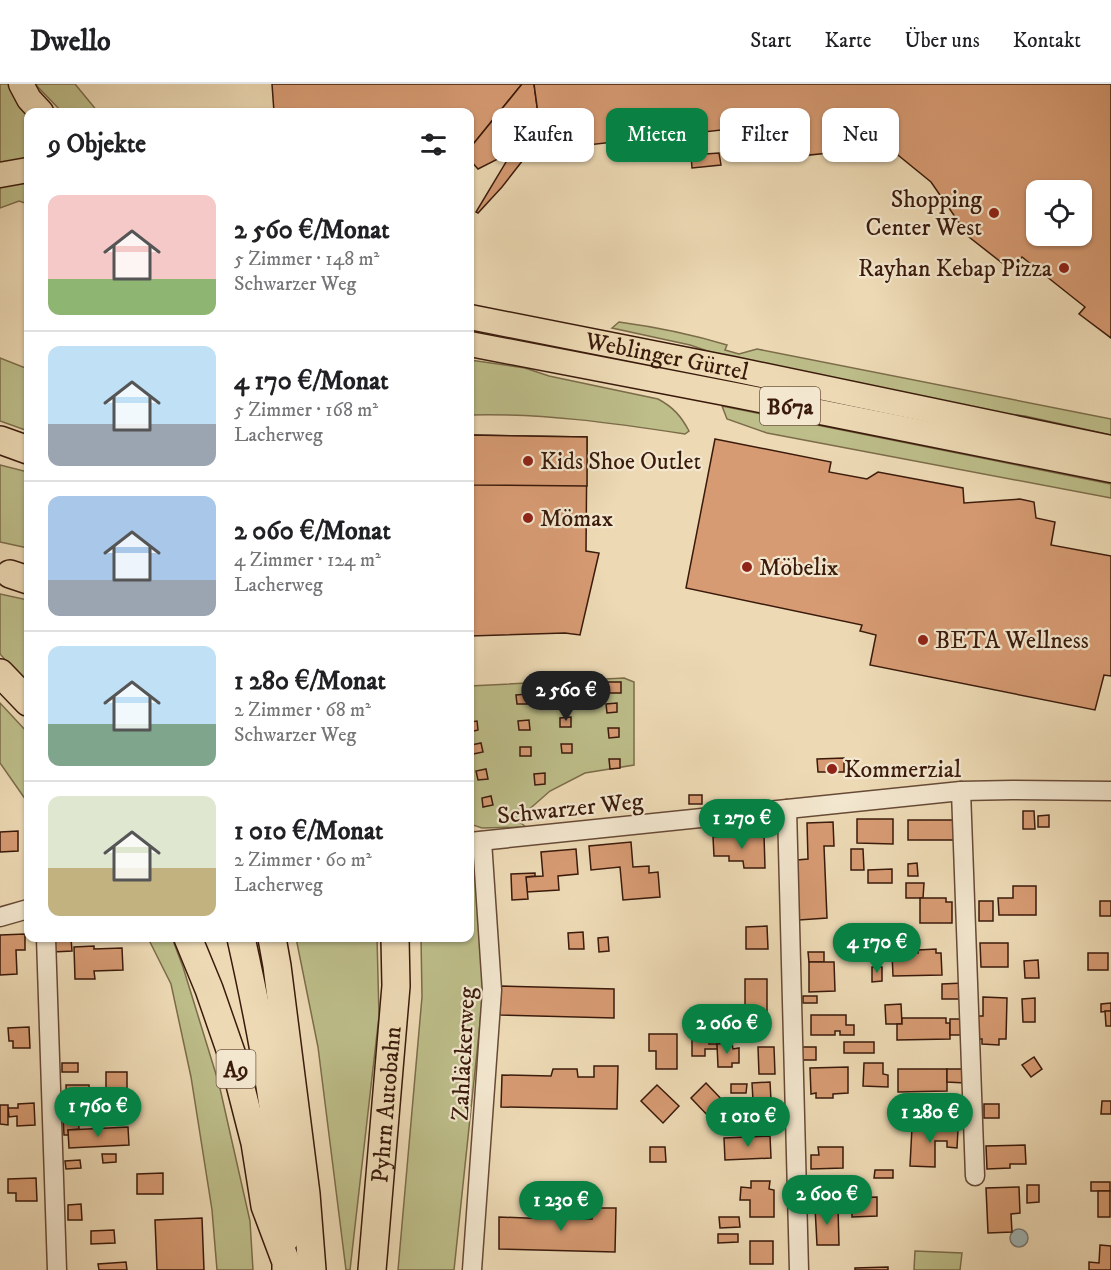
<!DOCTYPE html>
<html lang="de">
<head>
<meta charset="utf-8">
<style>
  body { margin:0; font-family:"IM FELL DW Pica",serif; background:#f6f6f6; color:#202124; height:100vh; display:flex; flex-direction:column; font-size:22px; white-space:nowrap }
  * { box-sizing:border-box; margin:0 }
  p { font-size:20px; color:#757577 }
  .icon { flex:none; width:33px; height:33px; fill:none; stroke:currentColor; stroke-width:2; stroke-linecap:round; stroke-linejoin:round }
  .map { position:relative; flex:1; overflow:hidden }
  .sheet { position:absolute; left:24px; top:24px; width:450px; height:834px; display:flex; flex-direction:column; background:#fff; border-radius:12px; box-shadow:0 2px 4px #0004 }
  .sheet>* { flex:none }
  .top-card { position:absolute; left:492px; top:24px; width:528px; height:54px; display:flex; gap:12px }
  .controls { position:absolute; left:1026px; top:96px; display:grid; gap:12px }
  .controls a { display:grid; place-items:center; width:66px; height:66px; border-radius:12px; background:#fff; box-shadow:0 2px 4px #0004; font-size:30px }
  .price { position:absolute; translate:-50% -51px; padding:0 14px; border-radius:21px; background:#0b8043; color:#fff; font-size:20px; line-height:39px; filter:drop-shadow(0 2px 3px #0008) }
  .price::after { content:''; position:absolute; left:50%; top:36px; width:18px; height:14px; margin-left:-9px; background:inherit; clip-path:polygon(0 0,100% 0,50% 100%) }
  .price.current { background:#222; color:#fff }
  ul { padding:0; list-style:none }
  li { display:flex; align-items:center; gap:18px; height:150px; padding:0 24px }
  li+li { border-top:2px solid #e0e0e0 }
  li span { display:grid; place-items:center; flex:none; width:168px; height:120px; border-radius:12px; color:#555 }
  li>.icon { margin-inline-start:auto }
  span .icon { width:72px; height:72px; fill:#fffc; stroke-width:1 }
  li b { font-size:26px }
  h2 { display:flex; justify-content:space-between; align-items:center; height:72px; padding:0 24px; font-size:26px }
  .chip { padding:0 21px; border-radius:12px; background:#fff; box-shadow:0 2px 4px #0004; font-size:21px; line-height:54px }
  .chip.current { background:#0b8043; color:#fff }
  header { display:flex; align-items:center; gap:36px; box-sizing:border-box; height:84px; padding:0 30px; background:#fff; border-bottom:2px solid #e0e0e0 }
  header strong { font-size:28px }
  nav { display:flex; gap:33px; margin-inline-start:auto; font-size:21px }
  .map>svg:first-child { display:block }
  .green { fill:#bdbe8a; stroke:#7c6c4a; stroke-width:1.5 }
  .water { fill:#9fb7b9; stroke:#777873; stroke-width:1.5 }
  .building { fill:#d79b73; stroke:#3a1a0b; stroke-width:1.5; fill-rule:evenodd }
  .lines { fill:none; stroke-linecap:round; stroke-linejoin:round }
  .minor-casing { stroke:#674a36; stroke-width:21 }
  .major-casing { stroke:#3a1a0b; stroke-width:27 }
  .highway-casing { stroke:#3a1a0b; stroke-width:30 }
  .minor { stroke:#f3e7cf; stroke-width:18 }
  .major { stroke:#eddab5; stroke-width:24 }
  .highway { stroke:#eddab5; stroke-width:27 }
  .poi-dot { fill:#8f2418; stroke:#f3e7cf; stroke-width:2 }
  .labels { text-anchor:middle; stroke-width:4.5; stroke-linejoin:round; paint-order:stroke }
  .shield { fill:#f3e7cf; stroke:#725846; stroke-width:1.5 }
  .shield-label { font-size:22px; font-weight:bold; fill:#3a1a0b }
  .poi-label { font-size:24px; fill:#3a1a0b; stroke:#f3e7cf; text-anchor:start }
  .street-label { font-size:24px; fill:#3a1a0b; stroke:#f3e7cf }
</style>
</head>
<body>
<header>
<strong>Dwello</strong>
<nav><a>Start</a><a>Karte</a><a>Über uns</a><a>Kontakt</a></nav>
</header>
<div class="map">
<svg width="1111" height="1186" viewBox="0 0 1111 1186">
  <rect width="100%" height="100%" fill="#eddab5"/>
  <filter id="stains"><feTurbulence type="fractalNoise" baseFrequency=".00333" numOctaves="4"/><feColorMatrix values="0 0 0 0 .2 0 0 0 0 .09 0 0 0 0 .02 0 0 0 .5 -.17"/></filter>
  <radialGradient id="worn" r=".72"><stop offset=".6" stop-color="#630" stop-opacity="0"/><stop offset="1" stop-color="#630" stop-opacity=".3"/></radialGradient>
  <g class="green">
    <path d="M0 0H10L28 30V75L0 80Z"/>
    <path d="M35 0H75L98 28H62Z"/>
    <path d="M28 95V120L19 117 0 124V101Z"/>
    <path d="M619 238C656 243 691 250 727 261L725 266 739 270 757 265 1111 335V351L1025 332 989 328 734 276 690 261 612 244Z"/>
    <path d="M0 274 28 285V347L0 337Z"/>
    <path d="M470 276 525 284 549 292 658 315C673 323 681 332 689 347L685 350C613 339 542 329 470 331Z"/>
    <path d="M722 322 1111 400V414L767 349 727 335Z"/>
    <path d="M0 381 28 388V464L0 458Z"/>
    <path d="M0 510 28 516V601L0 570Z"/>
    <path d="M624 594 634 598V681L585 689 550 707 517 736 526 743 482 744 473 741 470 727V602Z"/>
    <path d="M0 619 28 649V719L0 679Z"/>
    <path d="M470 779H475L485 892 454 1186H398L422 913 421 854H470Z"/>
    <path d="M148 854H172L183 883 219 1000 250 1137 253 1186H217L212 1126 191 993 171 900Z"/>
    <path d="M296 854H377L379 932 350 1186H346L318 963Z"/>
    <path d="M915 1167 962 1169 960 1186H914Z"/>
  </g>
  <circle class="water" cx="1019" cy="1154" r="9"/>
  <g class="building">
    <path d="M272 0H522L470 64V28H274Z"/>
    <path d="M522 0H534L541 53 478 85 470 76V64Z"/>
    <path d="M534 0H1111V254L1079 230 1085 223 1022 173 1011 186 969 153 931 98 888 63 751 77 721 46 543 66ZM1036 106H1082V152H1036Z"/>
    <path d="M541 53 502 103 478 129 476 128 512 68Z"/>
    <path d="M719 69 721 81 692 84 691 71Z"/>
    <path d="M470 351 587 353 586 467 599 469 580 551 565 549 470 552Z"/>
    <path d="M470 351 587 353V402L470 401Z"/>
    <path d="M715 355 831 378 829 388 867 395 878 388 963 404 964 419 1020 415 1034 418 1036 434 1055 438 1051 461 1111 472V592L1104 591 1095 626 870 581 876 551 860 547 862 541 686 504Z"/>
    <rect x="598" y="598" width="23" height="11"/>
    <path d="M568 607 569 617H558V608Z"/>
    <path d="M527 610V620H517L516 611Z"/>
    <path d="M617 619V628L607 629 606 620Z"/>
    <path d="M571 633V643H560V634Z"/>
    <path d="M529 636 530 646H519L518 637Z"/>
    <path d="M477 637 478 646 470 648V638Z"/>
    <path d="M608 644H619V653L609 654Z"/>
    <path d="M481 659 483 668 473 670 471 661Z"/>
    <path d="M561 660H572V669H562Z"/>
    <rect x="520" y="663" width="11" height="9"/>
    <path d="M844 674V688H818L817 675Z"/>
    <path d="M609 675H620V684L610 685Z"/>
    <path d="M486 685 488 695 478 696 476 687Z"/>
    <path d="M545 689V700L535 701 534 690Z"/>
    <rect x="689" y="711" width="13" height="9"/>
    <path d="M491 712 493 721 483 723 482 714Z"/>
    <path d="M1023 727H1034L1035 745H1023Z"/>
    <path d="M1049 731V743H1038V732Z"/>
    <path d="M857 735H893V760L857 759Z"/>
    <rect x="908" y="736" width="48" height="20"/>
    <path d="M833 738 834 762H824L827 834 799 836 797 776 808 775 807 739Z"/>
    <path d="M18 747V767L0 768V748Z"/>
    <path d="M764 751 765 784H744L743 777H729V772H714L713 753Z"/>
    <path d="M631 758 633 783 649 782V789L658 788 660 813 623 816 620 783 591 786 589 762Z"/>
    <path d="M576 765 578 790 558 792 559 806 527 808 526 793 543 792 541 768Z"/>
    <path d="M851 765H863L864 786H851Z"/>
    <path d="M917 779 918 792H908V780Z"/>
    <path d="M892 785V799H868V786Z"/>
    <path d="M535 789V792L526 793 528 815 512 816 511 790Z"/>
    <path d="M906 799H924L923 814H906Z"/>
    <path d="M1013 802H1036V831H999L998 814H1013Z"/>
    <path d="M920 814H946V818H952V839H920Z"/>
    <rect x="979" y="817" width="14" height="20"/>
    <rect x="1100" y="817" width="11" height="15"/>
    <path d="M767 842 768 865H746V843Z"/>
    <path d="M583 848 584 865H569L568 849Z"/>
    <path d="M25 850V866H16L17 890 0 891V851Z"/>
    <path d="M608 853 609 867 599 868 598 854Z"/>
    <path d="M52 854H71L72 867 53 868Z"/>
    <path d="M980 859H1008V883H981Z"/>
    <path d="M94 862V865L122 864 123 886 94 887 95 895H75L74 863Z"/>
    <path d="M936 865V869H941L942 891 893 892 892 869H918V866Z"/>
    <path d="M808 868H824V878H809Z"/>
    <rect x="1088" y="869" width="20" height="17"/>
    <path d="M1038 876 1039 894H1025L1024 877Z"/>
    <path d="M809 878H834L835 907 809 908Z"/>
    <path d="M872 883H882V897L872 898Z"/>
    <rect x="745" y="895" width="22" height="37"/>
    <path d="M963 899V915H942V900Z"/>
    <path d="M501 902 614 905V934L500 931Z"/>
    <rect x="803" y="912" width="14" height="7"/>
    <path d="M983 913 1007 914 1006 955H999V961L982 960V955H976L977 932H983Z"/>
    <path d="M1035 914V938H1023L1022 915Z"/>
    <path d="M1111 919V927L1101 928V920Z"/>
    <path d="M901 920 902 940H886L885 921Z"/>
    <path d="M1105 927H1111V942H1106Z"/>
    <path d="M811 931H846V941H854V951H840V947H835V951H811Z"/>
    <path d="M902 934H946V939H950V955L897 956V940H902Z"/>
    <rect x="950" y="935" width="13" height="16"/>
    <path d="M29 943 30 964H13V957H9L8 944Z"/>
    <path d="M649 950H677V985H656V967H649Z"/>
    <path d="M692 952H709V960H717L718 965H705V972H692Z"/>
    <rect x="844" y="958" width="30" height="11"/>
    <path d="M732 959 733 965 739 964V979H732V983H718L717 960Z"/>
    <path d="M758 963H774L775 990H759Z"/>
    <rect x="801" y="963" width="15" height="13"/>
    <path d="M1034 973 1042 985 1031 993 1022 981Z"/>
    <rect x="62" y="979" width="16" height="9"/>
    <path d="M864 979H883V990L888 991V1003L863 1002Z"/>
    <path d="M594 982H618L617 1025 501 1023 502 991 551 992 553 985H577L578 993H594Z"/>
    <path d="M848 983V1009L833 1010V1014H816V1009L811 1010 810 984Z"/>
    <path d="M898 985H947V1007L898 1008Z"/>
    <path d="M947 985H965V999L947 998Z"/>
    <rect x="106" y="988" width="21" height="24"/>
    <path d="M770 998 772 1034H754L752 999Z"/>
    <path d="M706 999 726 1020 711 1035 691 1014Z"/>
    <path d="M731 1000H747L746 1009H731Z"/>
    <path d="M66 1001H89L90 1027 67 1028Z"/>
    <path d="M657 1001 679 1022 663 1039 641 1017Z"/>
    <path d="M1102 1017H1111V1030H1101Z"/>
    <path d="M34 1019 35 1041 17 1042V1032L9 1033 8 1024H18V1020Z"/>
    <rect x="984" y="1020" width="15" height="14"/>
    <path d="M0 1021H8V1041L0 1040Z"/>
    <path d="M78 1031 79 1045 68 1046 69 1051H64L63 1032Z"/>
    <rect x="716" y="1035" width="12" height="8"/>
    <path d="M128 1043 129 1061 69 1064 68 1046Z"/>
    <path d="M912 1043 958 1045 957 1064 947 1063V1057H935V1083L910 1082Z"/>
    <path d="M770 1052 771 1074 725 1076 724 1054Z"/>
    <path d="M1025 1061 1026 1080H1010V1084L987 1085 986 1062Z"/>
    <path d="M650 1063H665L666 1078H650Z"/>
    <path d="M818 1063H843V1084L811 1085V1071H819Z"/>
    <path d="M102 1070H116V1078L103 1079Z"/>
    <path d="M80 1076 81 1084 66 1085 65 1077Z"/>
    <path d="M875 1086H893V1094H874Z"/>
    <path d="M163 1089V1110H137V1090Z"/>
    <path d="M36 1094 37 1117H16V1109H8V1095Z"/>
    <path d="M751 1097H770L769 1105 774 1106V1133H750V1116H740L741 1103 751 1104Z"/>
    <rect x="1091" y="1098" width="19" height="9"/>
    <path d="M1027 1101H1039V1118L1027 1119Z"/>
    <path d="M1019 1103 1020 1129 1011 1130 1012 1148 988 1149 986 1104Z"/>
    <rect x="1098" y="1107" width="12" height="26"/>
    <rect x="811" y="1113" width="27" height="10"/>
    <path d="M877 1113V1132L852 1133V1114Z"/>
    <path d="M81 1120 82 1136H68V1121Z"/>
    <path d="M815 1123H838L839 1161H817Z"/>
    <path d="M592 1124H616L615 1168 499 1165V1133L550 1135 551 1127H576L577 1135H592Z"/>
    <path d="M719 1133H739L740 1143 720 1144Z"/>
    <path d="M202 1134 204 1186H157L155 1136Z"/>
    <path d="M114 1146 115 1159 91 1160V1147Z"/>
    <path d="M718 1150H738V1158L718 1159Z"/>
    <rect x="750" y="1157" width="23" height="23"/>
    <path d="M1100 1161 1111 1162V1186H1089V1178L1099 1179Z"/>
    <path d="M126 1178 127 1186H99L98 1180Z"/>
    <path d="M888 1183V1186H855V1184Z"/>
  </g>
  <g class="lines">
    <defs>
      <g id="minor">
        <path d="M961 707 975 1092"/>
        <path d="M787 725 799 1186"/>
        <path d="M470 758 961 707 1012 706 1111 707"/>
        <path d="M0 833 28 825"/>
        <path d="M46 854 57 1186"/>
        <path d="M472 1186 492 906 482 757"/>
      </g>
      <g id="major">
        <path d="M21 0 29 15 41 28"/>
        <path d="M0 91 28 86"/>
        <path id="s1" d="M470 233 733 285 1111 364"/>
        <path d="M470 260 730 310 1111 386"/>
      </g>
      <g id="highway">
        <path d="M0 356 28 366"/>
        <path d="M10 490 28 496"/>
        <path d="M0 589 28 618"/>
        <path d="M188 854 209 905 234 977 255 1059 265 1122 286 1178V1186"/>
        <path d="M241 854C262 948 283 1057 285 1155"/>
        <path d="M272 854 277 882 306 1110 312 1186"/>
        <path id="s2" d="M372 1186 396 902 395 854"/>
      </g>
    </defs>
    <use href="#minor" class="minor-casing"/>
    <use href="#major" class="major-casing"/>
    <use href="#highway" class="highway-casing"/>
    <use href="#minor" class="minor"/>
    <use href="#major" class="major"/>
    <use href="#highway" class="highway"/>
  </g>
  <g class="poi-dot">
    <circle cx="994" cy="129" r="6"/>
    <circle cx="1064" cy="184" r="6"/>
    <circle cx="528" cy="377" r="6"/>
    <circle cx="528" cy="434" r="6"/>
    <circle cx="747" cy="483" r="6"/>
    <circle cx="923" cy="556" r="6"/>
    <circle cx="832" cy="685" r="6"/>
  </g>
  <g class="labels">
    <g class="shield">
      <rect x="760" y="303" width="60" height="38" rx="4.5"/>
      <rect x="216.5" y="966" width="39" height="38" rx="4.5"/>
    </g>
    <g class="shield-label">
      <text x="790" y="330">B67a</text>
      <text x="236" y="993">A9</text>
    </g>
    <g class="poi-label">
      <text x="982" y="123" text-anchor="end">Shopping<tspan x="982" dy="28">Center West</tspan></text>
      <text x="1052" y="192" text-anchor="end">Rayhan Kebap Pizza</text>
      <text x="540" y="385">Kids Shoe Outlet</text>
      <text x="540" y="442">Mömax</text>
      <text x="759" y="491">Möbelix</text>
      <text x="935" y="564">BETA Wellness</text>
      <text x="844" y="693">Kommerzial</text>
    </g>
    <g class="street-label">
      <text dy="8" stroke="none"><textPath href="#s1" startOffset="201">Weblinger Gürtel</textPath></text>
      <text transform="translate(570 724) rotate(-6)" y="8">Schwarzer Weg</text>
      <text transform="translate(463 970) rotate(-87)" y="8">Zahläckerweg</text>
      <text dy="8" stroke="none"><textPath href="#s2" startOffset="166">Pyhrn Autobahn</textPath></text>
    </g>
  </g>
  <rect width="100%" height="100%" filter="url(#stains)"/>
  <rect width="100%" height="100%" fill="url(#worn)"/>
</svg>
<div class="controls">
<a><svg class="icon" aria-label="locate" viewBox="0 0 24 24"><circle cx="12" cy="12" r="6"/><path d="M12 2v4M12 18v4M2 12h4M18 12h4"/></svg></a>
</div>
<b class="price current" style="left:566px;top:638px">2 560 €</b>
<b class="price" style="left:742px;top:766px">1 270 €</b>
<b class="price" style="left:877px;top:890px">4 170 €</b>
<b class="price" style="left:727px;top:971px">2 060 €</b>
<b class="price" style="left:98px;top:1054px">1 760 €</b>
<b class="price" style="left:930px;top:1060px">1 280 €</b>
<b class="price" style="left:748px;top:1064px">1 010 €</b>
<b class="price" style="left:827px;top:1142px">2 600 €</b>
<b class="price" style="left:561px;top:1148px">1 230 €</b>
<div class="top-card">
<a class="chip">Kaufen</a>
<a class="chip current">Mieten</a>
<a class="chip">Filter</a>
<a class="chip">Neu</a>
</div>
<section class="sheet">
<h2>9 Objekte<svg class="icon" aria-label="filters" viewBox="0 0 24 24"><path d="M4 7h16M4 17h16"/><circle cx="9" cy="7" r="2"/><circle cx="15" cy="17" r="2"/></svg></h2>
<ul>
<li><span style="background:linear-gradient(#f6c9c9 70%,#8fb573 0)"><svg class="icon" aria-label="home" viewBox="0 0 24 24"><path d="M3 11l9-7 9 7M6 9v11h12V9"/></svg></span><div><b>2 560 €/Monat</b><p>5 Zimmer · 148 m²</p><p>Schwarzer Weg</p></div></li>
<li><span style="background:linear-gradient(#bfe0f5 65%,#9aa5b1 0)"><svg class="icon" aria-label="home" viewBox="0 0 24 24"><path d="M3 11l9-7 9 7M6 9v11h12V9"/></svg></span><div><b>4 170 €/Monat</b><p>5 Zimmer · 168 m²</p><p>Lacherweg</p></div></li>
<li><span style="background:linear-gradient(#a9c7e8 70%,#9aa5b1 0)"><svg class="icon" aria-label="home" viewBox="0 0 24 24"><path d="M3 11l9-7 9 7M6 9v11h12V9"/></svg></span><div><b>2 060 €/Monat</b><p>4 Zimmer · 124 m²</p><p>Lacherweg</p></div></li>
<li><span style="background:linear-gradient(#bfe0f5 65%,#7fa58c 0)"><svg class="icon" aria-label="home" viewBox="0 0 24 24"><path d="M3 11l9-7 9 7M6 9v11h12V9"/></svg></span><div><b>1 280 €/Monat</b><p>2 Zimmer · 68 m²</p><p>Schwarzer Weg</p></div></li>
<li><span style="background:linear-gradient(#dfe7d0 60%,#c2b280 0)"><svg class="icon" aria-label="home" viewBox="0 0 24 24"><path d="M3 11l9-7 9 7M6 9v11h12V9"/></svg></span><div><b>1 010 €/Monat</b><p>2 Zimmer · 60 m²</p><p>Lacherweg</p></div></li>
</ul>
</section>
</div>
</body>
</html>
